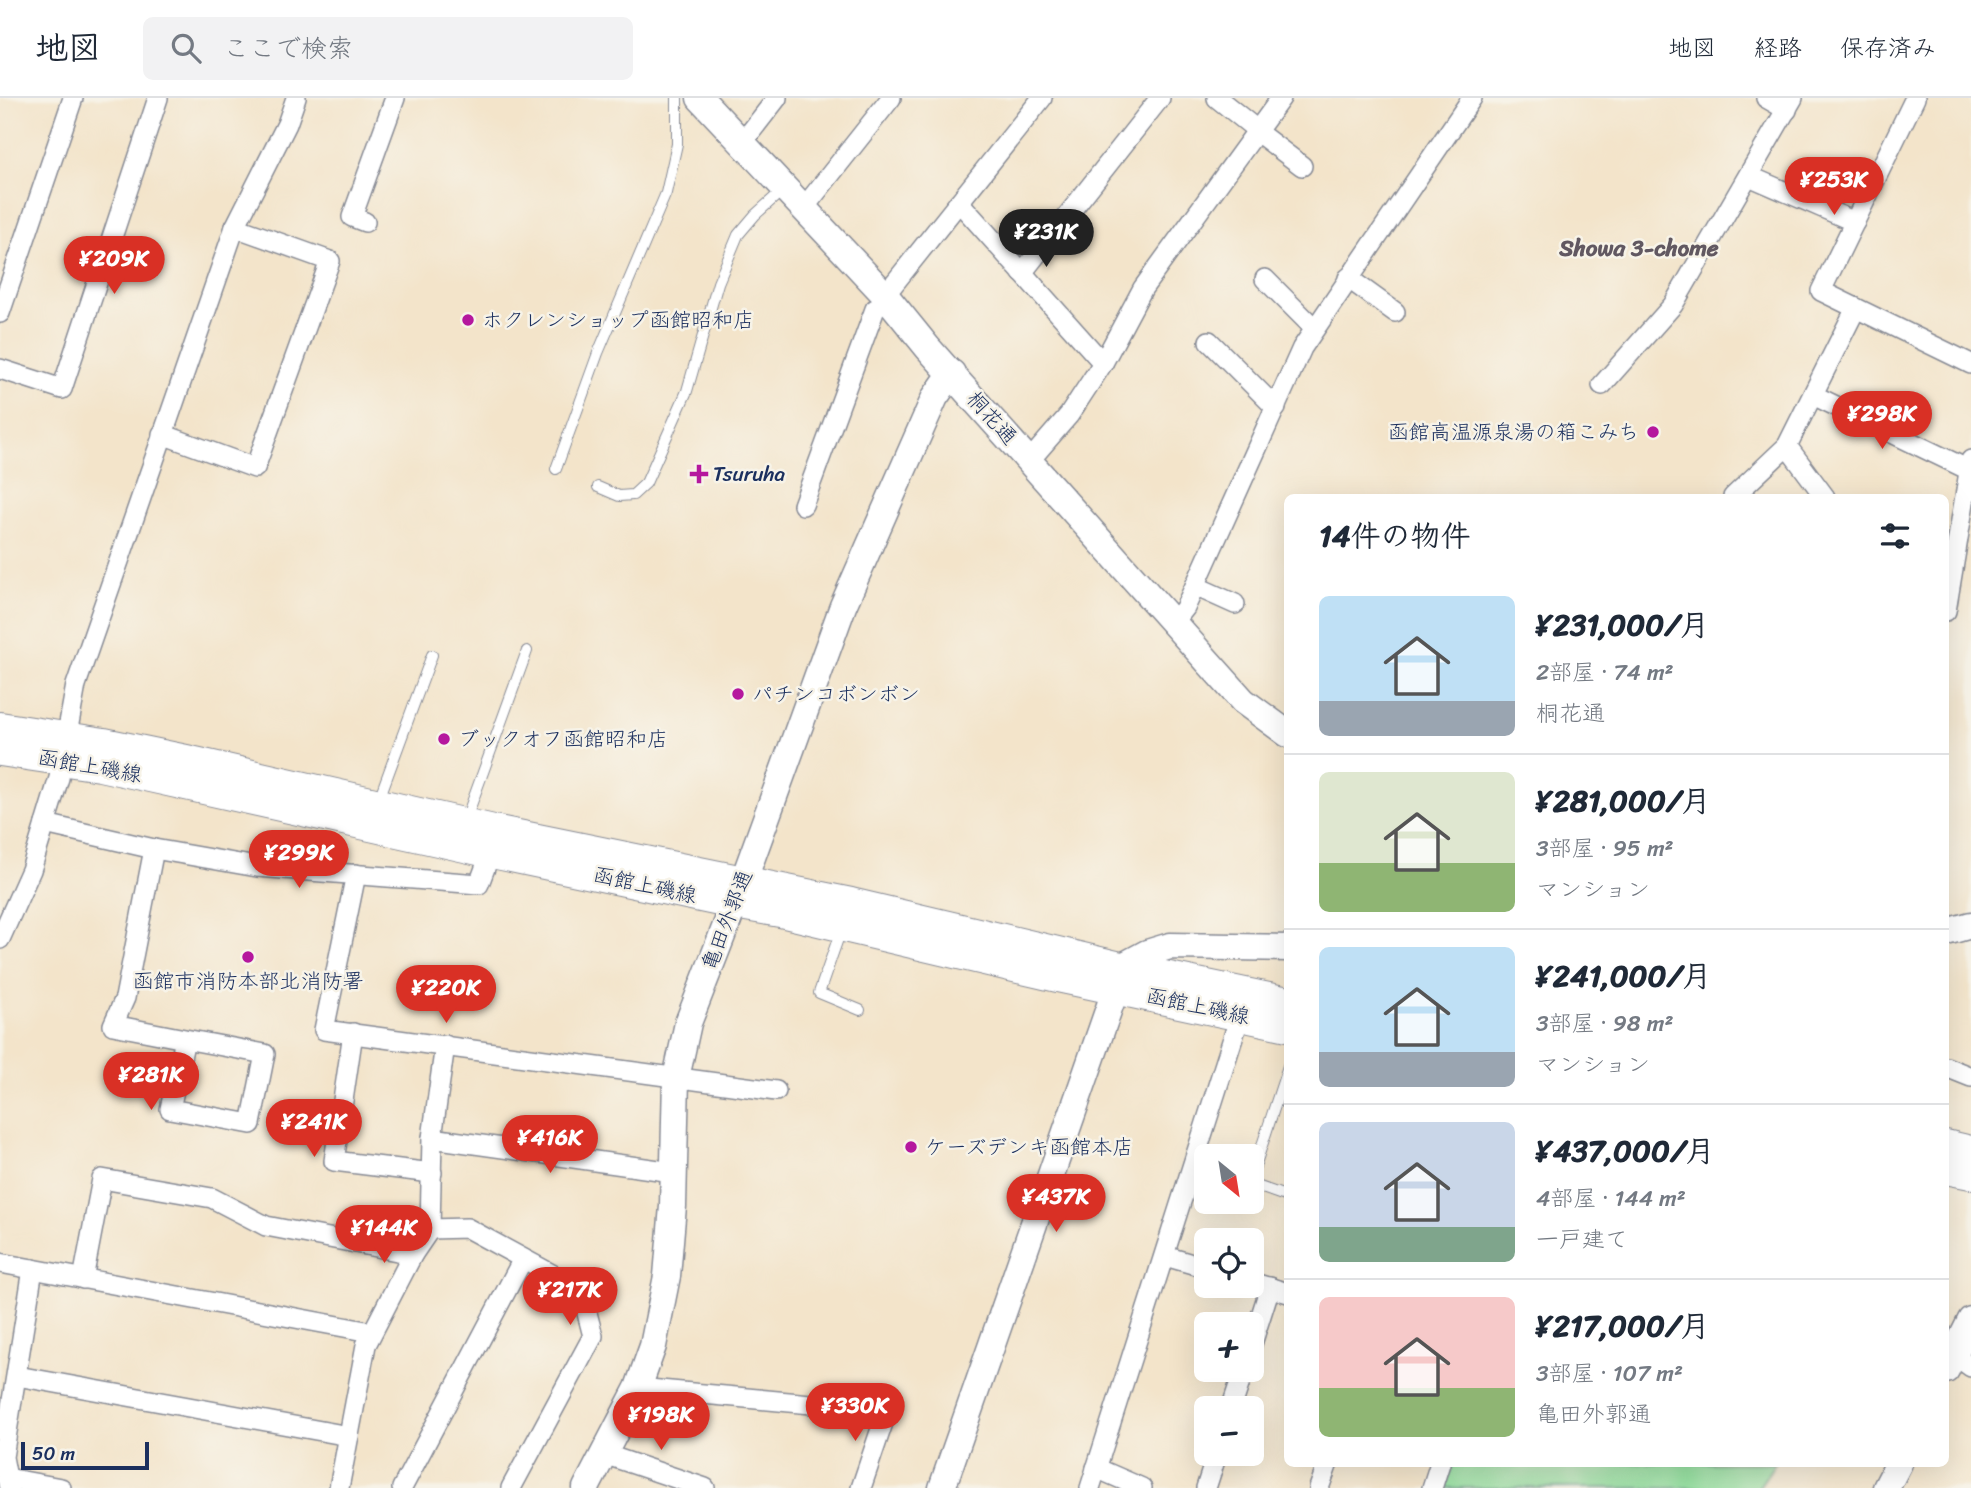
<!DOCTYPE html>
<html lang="ja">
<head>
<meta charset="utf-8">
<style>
  body { margin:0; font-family:Sriracha,"Klee One",sans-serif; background:#f2f2f3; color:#1f2937; height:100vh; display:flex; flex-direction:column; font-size:26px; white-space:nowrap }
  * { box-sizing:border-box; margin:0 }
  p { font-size:23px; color:#747a83 }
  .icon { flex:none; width:38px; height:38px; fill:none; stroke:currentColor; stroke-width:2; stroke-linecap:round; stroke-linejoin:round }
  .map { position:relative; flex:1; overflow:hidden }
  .side { position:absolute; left:1284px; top:396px; width:665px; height:973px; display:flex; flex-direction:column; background:#fff; border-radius:10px; box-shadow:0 7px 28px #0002 }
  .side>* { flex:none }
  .needle { width:46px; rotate:150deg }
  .controls { position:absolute; left:1194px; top:1046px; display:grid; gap:14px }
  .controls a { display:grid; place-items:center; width:70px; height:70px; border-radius:10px; background:#fff; box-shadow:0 7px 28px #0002; font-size:35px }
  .scale { position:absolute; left:21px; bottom:18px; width:128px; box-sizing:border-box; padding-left:7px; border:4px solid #1b2f5e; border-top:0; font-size:19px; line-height:24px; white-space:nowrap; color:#1b2f5e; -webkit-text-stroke:5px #f7f3e8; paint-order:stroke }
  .price { position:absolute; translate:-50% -60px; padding:0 16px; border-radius:24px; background:#d93025; color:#fff; font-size:23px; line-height:46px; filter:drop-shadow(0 2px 4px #0008) }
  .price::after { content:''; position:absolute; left:50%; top:42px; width:21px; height:16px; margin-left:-10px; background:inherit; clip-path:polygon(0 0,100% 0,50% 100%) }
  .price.selected { background:#222; color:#fff }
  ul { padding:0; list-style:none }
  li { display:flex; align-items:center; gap:21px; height:175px; padding:0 35px }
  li+li { border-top:2px solid #e0e1e3 }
  li span { display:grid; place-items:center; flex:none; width:196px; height:140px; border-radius:10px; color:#555 }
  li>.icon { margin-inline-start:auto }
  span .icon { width:84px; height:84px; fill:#fffc; stroke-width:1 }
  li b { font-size:30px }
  h2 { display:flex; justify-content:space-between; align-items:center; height:84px; padding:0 35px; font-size:30px }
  header { display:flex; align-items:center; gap:42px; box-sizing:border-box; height:98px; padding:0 35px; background:#fff; border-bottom:2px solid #e0e1e3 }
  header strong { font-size:33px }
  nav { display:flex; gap:38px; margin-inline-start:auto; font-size:24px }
  .search { width:490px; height:63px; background:#f2f2f3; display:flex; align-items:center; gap:18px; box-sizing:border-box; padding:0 24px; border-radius:10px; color:#747a83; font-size:26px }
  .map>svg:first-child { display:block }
  .green { fill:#90de9c; stroke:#56867d; stroke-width:2 }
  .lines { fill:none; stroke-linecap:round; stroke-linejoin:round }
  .lane-casing { stroke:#878a94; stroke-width:12 }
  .street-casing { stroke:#878a94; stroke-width:22 }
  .secondary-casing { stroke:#878a94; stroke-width:29 }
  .primary-casing { stroke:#878a94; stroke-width:32 }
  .lane { stroke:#fff; stroke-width:10 }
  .street { stroke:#fff; stroke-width:19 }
  .secondary { stroke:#fff; stroke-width:26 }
  .primary { stroke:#fff; stroke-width:30 }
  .poi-dot { fill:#b5179e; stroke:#f7f3e8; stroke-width:2.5 }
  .labels { text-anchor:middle; stroke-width:5; stroke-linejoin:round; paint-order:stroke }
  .poi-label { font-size:21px; fill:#1b2f5e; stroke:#f7f3e8; text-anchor:start }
  .street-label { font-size:21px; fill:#1b2f5e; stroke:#f7f3e8 }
  .neighbourhood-label { font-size:23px; font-weight:bold; fill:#615861; stroke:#f7f3e8 }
</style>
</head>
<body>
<header>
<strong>地図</strong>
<div class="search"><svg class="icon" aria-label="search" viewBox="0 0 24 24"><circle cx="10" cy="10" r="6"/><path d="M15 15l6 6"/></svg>ここで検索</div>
<nav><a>地図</a><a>経路</a><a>保存済み</a></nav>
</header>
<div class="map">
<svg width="1971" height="1390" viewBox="0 0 1971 1390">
  <rect width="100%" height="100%" fill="#f7f3e8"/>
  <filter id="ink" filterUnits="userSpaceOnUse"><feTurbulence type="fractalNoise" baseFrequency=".0143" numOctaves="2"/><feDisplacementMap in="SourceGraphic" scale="14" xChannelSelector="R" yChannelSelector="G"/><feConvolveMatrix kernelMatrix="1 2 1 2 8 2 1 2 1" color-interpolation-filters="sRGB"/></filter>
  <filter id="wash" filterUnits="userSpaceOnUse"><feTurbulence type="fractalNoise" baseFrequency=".00686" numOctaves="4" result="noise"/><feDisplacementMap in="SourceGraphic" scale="28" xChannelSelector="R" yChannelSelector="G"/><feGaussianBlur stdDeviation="1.57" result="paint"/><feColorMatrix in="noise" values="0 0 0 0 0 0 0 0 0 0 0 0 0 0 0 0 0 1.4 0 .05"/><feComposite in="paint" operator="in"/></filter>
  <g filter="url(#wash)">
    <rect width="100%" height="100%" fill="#f3e4ca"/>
    <path class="green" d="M1453 1365H1775L1758 1390H1445Z"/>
  </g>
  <g filter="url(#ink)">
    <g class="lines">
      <defs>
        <g id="lane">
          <path d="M556 371 598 255 666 95 677 46V0"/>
          <path d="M598 389 619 398 633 397 646 385 687 293 718 185 738 137 755 117 784 91"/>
          <path d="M379 701 432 557"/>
          <path d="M470 710 527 553"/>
          <path d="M841 832 819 895 860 912"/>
          <path d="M1251 1081 1288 968"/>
          <path d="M1251 1086 1288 1099"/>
        </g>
        <g id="street">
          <path d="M1217 0 1257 32"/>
          <path d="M1766 0 1787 12"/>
          <path d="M1915 0 1821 193 1971 266"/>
          <path d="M1256 33 1302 68"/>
          <path d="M742 45 777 0"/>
          <path d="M1749 78 1855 124"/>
          <path d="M959 104 1103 265"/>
          <path d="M803 111 891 0"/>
          <path d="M365 124 352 119 395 0"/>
          <path d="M1022 175 1160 0"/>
          <path d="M1348 180 1395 214"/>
          <path d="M1265 181 1314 230"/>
          <path d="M885 197 1042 0"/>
          <path d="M0 215 73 0"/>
          <path d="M1209 243 1276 310"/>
          <path d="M0 271 62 291 158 0"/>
          <path d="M1602 287 1673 207 1793 0"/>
          <path d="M1813 297 1969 372"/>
          <path d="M162 336 255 370 330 163 235 129"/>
          <path d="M1787 348 1825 399"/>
          <path d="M1030 362 1069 317 1103 265 1143 190 1281 0"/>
          <path d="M1733 399 1787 348 1856 210"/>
          <path d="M803 407 875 211"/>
          <path d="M1195 488 1235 506"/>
          <path d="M1946 513 1971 362"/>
          <path d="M1174 524 1185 510 1195 488 1302 250 1472 0"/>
          <path d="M45 726 154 751 257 769 479 786 494 746"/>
          <path d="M154 751 125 900 113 927 185 941 170 1011 251 1026 265 956 185 941"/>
          <path d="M356 776 324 932 776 993"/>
          <path d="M0 841 31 772 59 680 76 587 235 129 287 26 296 0"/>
          <path d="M353 935 334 1063 432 1075"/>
          <path d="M1946 969 1971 979"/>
          <path d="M432 1040 673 1074"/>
          <path d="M430 1131 467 1130 581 1192 593 1238 511 1390"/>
          <path d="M1165 1158 1206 1170"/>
          <path d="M0 1165 371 1234"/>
          <path d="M83 1181 102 1081 212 1100 266 1128 413 1156"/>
          <path d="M1251 1184 1288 1195"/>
          <path d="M1251 1249 1270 1189"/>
          <path d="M1953 1256 1971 1269"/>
          <path d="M17 1278 349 1338"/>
          <path d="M638 1290 887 1313 861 1390"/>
          <path d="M1231 1311 1244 1272"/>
          <path d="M604 1356 705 1390"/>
          <path d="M1096 1370 1142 1390"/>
          <path d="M7 1380 61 1390"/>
          <path d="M9 1390 3 1359 33 1171"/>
          <path d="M339 1390 366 1247 413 1156 430 1131 432 1040 445 947"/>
          <path d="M402 1390 523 1161"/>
          <path d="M1090 1390 1240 918"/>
          <path d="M1206 1390 1217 1356"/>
          <path d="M1319 1390 1328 1365"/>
          <path d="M1432 1390 1440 1365"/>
        </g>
        <g id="secondary">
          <path d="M700 0 885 197 928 250 1243 603 1288 636"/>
          <path d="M1946 834 1971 827"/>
          <path d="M1946 1272 1971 1222"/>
          <path d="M586 1390 638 1290 653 1248 667 1178 673 1108 676 980 688 925 743 784 843 508 935 299 952 275"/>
          <path d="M942 1390 1116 890 1121 869 1147 855 1170 848 1288 850"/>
          <path d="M1886 1390 1899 1365"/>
        </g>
        <g id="primary">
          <path d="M0 629 104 645 186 662 498 733 851 805 1121 869 1288 904"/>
          <path d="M0 653 100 668 492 755 734 806 780 814 1057 879 1288 928"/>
          <path d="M1946 1047 1971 1053"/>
          <path d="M1946 1071 1971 1076"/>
        </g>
      </defs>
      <use href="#lane" class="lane-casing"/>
      <use href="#street" class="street-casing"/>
      <use href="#secondary" class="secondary-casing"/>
      <use href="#primary" class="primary-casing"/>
      <use href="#lane" class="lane"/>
      <use href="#street" class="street"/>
      <use href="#secondary" class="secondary"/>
      <use href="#primary" class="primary"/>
    </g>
  </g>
  <g class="poi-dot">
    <circle cx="468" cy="222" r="7"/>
    <circle cx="1653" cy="334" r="7"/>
    <path d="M695.5 365.5h7v7h7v7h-7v7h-7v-7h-7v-7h7z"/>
    <circle cx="738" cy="596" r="7"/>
    <circle cx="444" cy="641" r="7"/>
    <circle cx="248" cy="859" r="7"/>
    <circle cx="911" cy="1049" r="7"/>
  </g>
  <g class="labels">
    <g class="poi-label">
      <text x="482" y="229">ホクレンショップ函館昭和店</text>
      <text x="1639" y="341" text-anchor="end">函館高温源泉湯の箱こみち</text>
      <text x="713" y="383">Tsuruha</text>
      <text x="752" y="603">パチンコボンボン</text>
      <text x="458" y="648">ブックオフ函館昭和店</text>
      <text x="248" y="890" text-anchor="middle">函館市消防本部北消防署</text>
      <text x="925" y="1056">ケーズデンキ函館本店</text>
    </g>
    <g class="street-label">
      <text transform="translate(992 320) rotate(48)" y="7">桐花通</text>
      <text transform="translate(90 668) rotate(10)" y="7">函館上磯線</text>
      <text transform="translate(645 787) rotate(12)" y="7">函館上磯線</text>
      <text transform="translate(727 822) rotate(-69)" y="7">亀田外郭通</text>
      <text transform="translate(1198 908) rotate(12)" y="7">函館上磯線</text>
    </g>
    <g class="neighbourhood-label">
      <text x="1639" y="158">Showa 3-chome</text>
    </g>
  </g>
</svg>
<div class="controls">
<a><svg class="needle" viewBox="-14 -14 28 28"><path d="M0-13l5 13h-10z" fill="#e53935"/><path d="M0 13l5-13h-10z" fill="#747a83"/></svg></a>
<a><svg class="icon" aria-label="locate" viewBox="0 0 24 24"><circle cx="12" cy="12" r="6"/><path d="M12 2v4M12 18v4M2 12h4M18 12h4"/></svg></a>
<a>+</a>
<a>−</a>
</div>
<div class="scale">50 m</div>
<b class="price" style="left:1834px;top:119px">¥253K</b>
<b class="price selected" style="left:1046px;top:171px">¥231K</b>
<b class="price" style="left:114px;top:198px">¥209K</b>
<b class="price" style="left:1882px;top:353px">¥298K</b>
<b class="price" style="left:299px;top:792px">¥299K</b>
<b class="price" style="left:446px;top:927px">¥220K</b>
<b class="price" style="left:151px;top:1014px">¥281K</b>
<b class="price" style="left:314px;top:1061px">¥241K</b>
<b class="price" style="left:550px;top:1077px">¥416K</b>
<b class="price" style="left:1056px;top:1136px">¥437K</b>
<b class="price" style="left:384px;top:1167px">¥144K</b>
<b class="price" style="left:570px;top:1229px">¥217K</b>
<b class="price" style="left:855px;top:1345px">¥330K</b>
<b class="price" style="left:661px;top:1354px">¥198K</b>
<section class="side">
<h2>14件の物件<svg class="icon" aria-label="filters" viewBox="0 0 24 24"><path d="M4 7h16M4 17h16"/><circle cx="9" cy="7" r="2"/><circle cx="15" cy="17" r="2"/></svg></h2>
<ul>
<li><span style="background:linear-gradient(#bfe0f5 75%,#9aa5b1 0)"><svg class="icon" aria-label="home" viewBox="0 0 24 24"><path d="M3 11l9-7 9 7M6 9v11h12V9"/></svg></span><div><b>¥231,000/月</b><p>2部屋 · 74 m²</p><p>桐花通</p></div></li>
<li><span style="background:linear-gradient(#dfe7d0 65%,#8fb573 0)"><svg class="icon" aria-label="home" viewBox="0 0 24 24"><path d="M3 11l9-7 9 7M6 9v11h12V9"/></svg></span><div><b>¥281,000/月</b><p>3部屋 · 95 m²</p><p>マンション</p></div></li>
<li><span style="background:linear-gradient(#bfe0f5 75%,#9aa5b1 0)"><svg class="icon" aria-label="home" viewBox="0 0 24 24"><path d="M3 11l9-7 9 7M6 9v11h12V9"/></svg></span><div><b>¥241,000/月</b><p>3部屋 · 98 m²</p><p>マンション</p></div></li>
<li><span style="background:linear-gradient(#c9d6e8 75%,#7fa58c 0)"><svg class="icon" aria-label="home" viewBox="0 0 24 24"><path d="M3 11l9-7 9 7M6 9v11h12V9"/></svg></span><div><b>¥437,000/月</b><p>4部屋 · 144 m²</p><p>一戸建て</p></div></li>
<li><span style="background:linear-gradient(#f6c9c9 65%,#8fb573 0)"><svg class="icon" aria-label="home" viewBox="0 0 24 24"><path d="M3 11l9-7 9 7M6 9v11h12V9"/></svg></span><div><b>¥217,000/月</b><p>3部屋 · 107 m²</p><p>亀田外郭通</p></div></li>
</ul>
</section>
</div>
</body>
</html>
